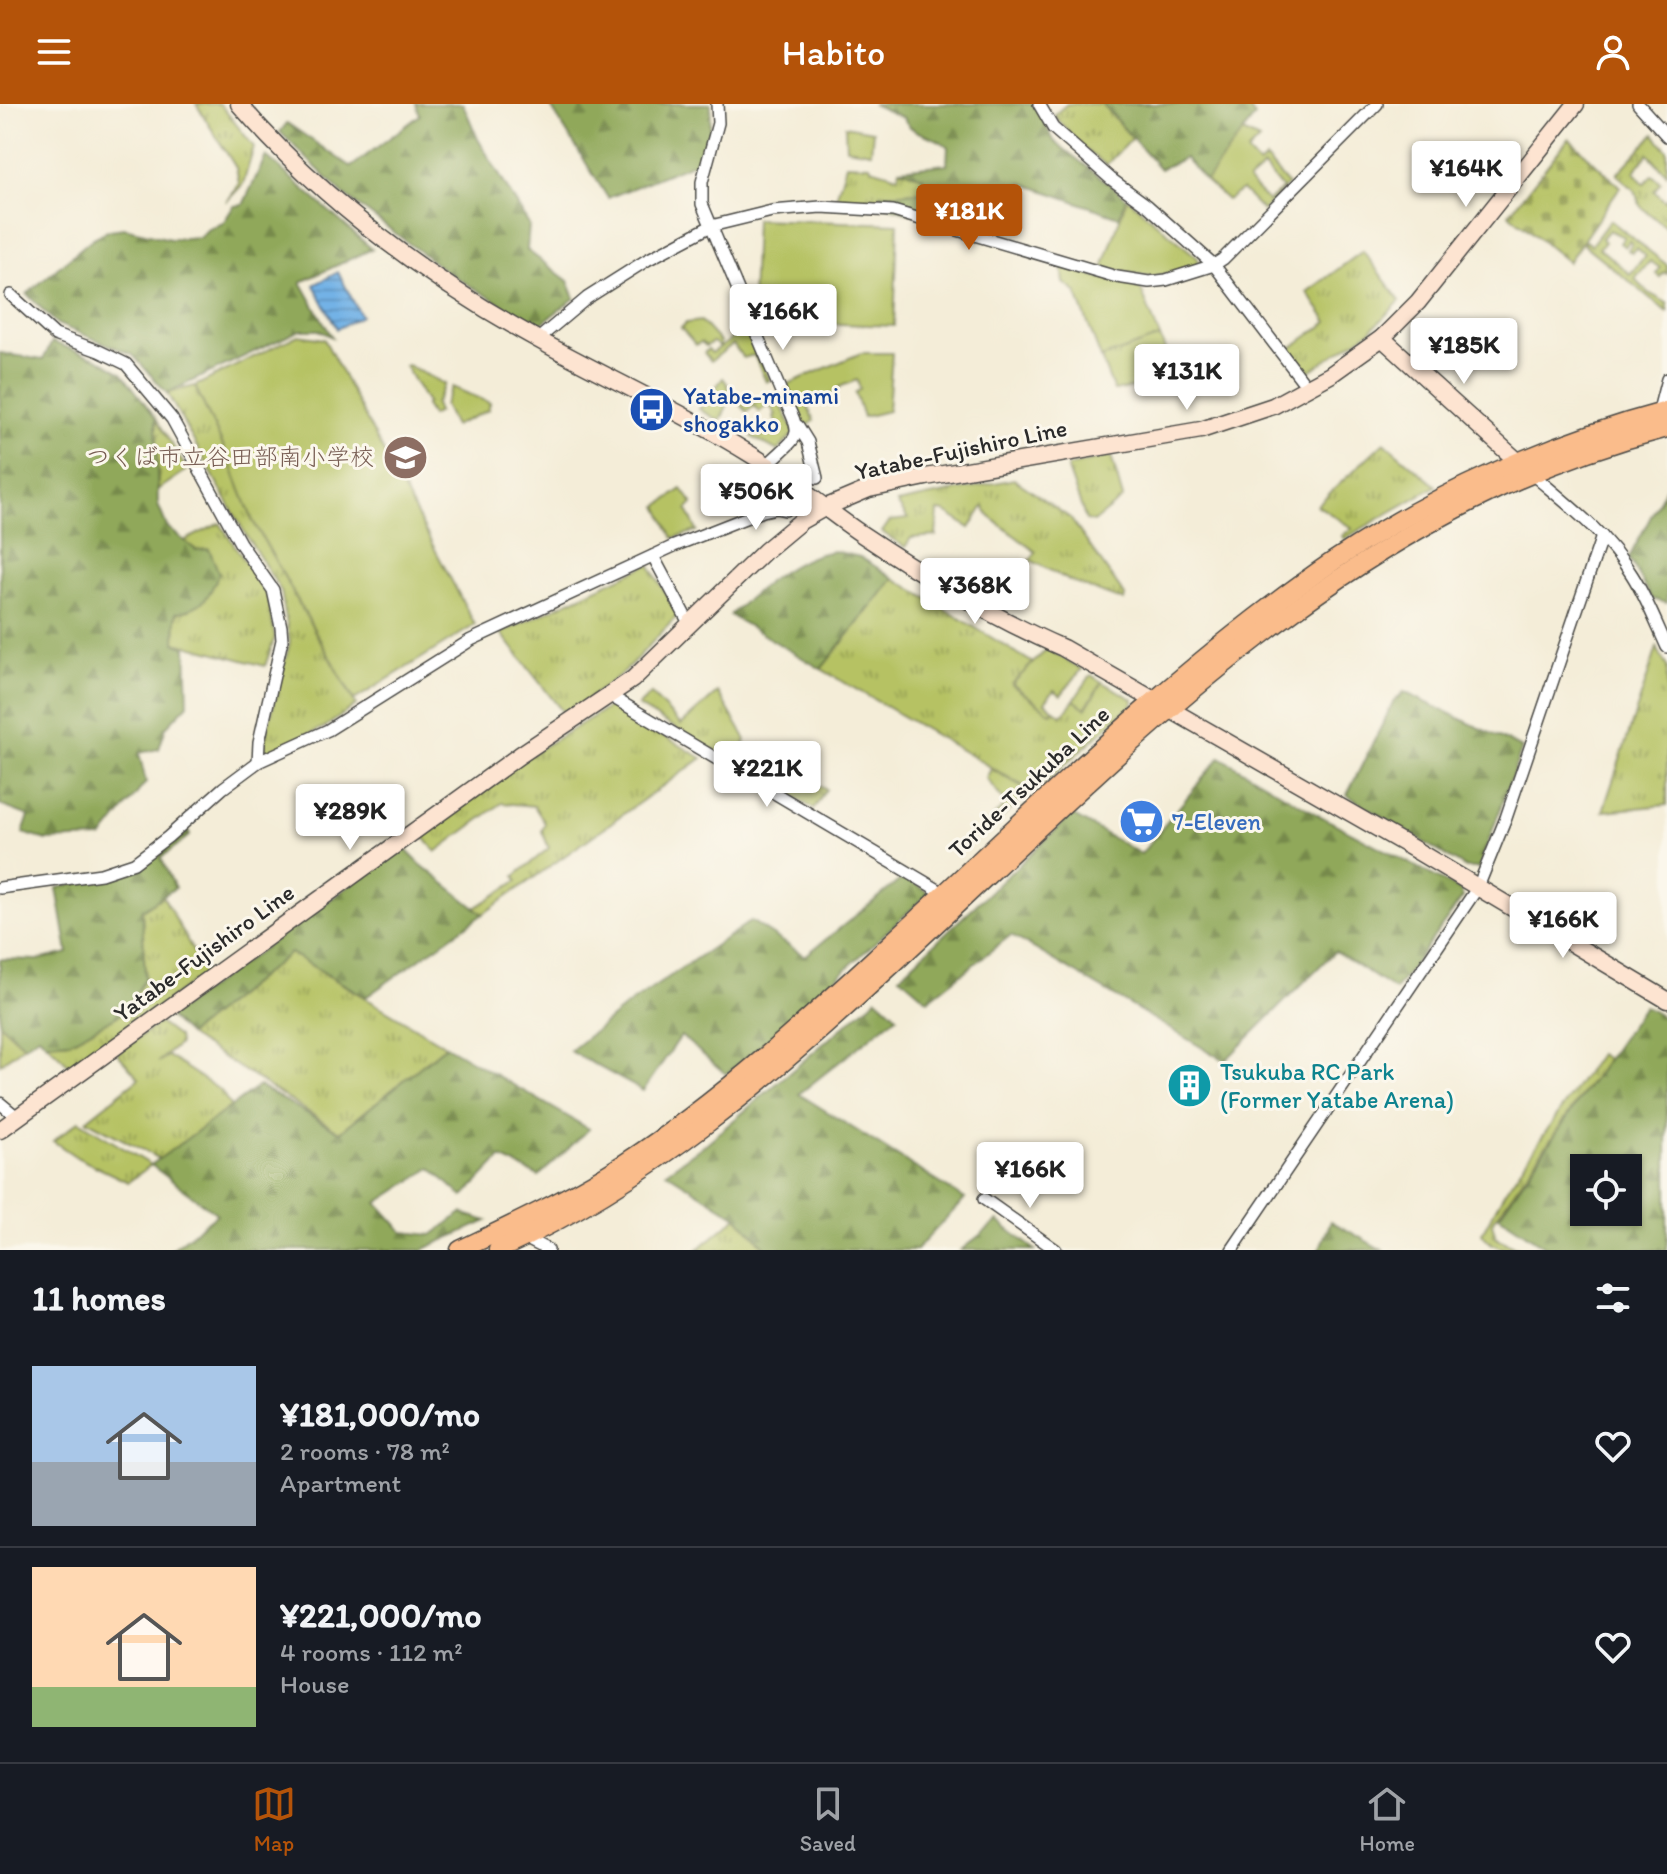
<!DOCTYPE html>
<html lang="en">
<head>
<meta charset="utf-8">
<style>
  body { margin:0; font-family:Itim,"Klee One",sans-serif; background:#20242c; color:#f1f3f6; height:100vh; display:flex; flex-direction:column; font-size:30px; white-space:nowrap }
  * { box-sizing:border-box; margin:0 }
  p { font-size:26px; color:#9ea1a6 }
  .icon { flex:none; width:44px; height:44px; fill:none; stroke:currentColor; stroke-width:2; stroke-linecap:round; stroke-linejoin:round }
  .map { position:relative; height:1146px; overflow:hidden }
  .side { display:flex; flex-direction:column; background:#171b24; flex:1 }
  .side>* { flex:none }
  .controls { position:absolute; left:1570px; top:1050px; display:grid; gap:16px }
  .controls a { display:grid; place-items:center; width:72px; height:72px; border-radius:0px; background:#171b24; box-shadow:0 2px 6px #0004; font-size:40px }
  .price { position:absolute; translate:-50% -68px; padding:0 18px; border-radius:8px; background:#fff; color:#222; font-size:26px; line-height:52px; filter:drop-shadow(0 2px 4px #0008) }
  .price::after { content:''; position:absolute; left:50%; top:48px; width:24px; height:18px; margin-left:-12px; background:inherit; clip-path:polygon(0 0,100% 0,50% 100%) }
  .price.current { background:#b45309; color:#fff }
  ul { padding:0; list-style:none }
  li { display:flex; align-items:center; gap:24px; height:200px; padding:0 32px }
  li+li { border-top:2px solid #363941 }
  li span { display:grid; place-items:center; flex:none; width:224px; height:160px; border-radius:0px; color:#555 }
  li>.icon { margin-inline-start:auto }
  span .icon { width:96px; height:96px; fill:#fffc; stroke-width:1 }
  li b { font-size:34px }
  h2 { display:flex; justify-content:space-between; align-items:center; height:96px; padding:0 32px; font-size:34px }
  header { display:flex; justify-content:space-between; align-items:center; height:104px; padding:0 32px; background:#b45309; color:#fff; font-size:36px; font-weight:600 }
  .tabs { display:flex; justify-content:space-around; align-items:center; height:112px; border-top:2px solid #363941; background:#171b24; font-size:22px; color:#9ea1a6 }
  .tabs a { display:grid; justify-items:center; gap:4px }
  .tabs .current { color:#b45309 }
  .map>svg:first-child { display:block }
  .grass { fill:url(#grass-tufts); stroke:#707648; stroke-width:2; fill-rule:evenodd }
  .forest { fill:url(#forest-firs); stroke:#5e6a42; stroke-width:2; fill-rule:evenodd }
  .cemetery { fill:url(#cemetery-stones); stroke:#707648; stroke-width:2 }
  .garden { fill:#b6c264; stroke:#707648; stroke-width:2; fill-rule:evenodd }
  .water { fill:url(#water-rules); stroke:#4f6e88; stroke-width:2 }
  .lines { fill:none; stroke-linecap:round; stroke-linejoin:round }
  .street-casing { stroke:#494845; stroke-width:14 }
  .secondary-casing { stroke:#494845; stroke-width:19 }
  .primary-casing { stroke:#494845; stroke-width:21 }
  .street { stroke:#fff; stroke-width:11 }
  .secondary { stroke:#fde4d1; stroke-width:16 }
  .primary { stroke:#fabc8b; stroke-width:18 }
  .labels { text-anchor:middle; stroke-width:6; stroke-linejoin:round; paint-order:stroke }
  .transit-label { font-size:24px; fill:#164399; stroke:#fbf7ec; text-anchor:start }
  .street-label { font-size:24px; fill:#2b2b2b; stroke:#fbf7ec }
  .education-label { font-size:24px; fill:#785e54; stroke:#fbf7ec; text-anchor:end }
  .shop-label { font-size:24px; fill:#366cbe; stroke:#fbf7ec; text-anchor:start }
  .culture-label { font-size:24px; fill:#0d838f; stroke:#fbf7ec; text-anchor:start }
</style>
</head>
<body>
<header><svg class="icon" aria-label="menu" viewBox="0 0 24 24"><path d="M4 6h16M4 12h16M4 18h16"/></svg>Habito<svg class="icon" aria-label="person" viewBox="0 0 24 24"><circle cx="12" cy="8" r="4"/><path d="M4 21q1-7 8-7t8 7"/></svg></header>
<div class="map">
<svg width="1667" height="1146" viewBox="0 0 1667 1146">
  <defs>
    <pattern id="grass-tufts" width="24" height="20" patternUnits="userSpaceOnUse" patternTransform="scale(2)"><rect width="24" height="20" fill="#b6c264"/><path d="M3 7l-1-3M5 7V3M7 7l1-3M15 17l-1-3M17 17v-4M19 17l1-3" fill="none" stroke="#949e53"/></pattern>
    <pattern id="forest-firs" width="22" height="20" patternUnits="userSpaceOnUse" patternTransform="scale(2)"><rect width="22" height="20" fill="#90a85a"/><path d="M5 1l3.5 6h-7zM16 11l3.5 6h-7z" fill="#76894b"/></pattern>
    <pattern id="cemetery-stones" width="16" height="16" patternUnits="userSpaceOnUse" patternTransform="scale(2)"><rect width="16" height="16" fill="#b6c264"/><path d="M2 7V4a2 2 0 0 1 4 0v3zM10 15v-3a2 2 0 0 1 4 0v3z" fill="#949e53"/></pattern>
    <pattern id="water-rules" width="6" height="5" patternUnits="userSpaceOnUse" patternTransform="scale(2)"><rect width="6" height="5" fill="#73b2e6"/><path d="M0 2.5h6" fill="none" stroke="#5f91bb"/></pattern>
  </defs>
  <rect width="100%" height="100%" fill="#fbf7ec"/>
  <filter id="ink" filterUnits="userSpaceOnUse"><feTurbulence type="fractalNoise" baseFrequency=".0125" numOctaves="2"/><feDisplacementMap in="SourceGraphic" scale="16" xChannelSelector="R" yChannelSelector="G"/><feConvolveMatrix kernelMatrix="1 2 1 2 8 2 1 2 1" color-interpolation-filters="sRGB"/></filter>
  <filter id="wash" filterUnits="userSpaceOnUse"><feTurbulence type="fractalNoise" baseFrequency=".006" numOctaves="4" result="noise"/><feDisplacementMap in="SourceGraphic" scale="32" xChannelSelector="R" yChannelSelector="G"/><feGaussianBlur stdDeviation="1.8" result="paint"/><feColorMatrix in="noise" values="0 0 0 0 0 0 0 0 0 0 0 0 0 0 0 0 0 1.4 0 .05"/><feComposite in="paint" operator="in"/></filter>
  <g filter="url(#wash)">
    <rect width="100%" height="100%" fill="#f4edd8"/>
    <g class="grass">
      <path d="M196 0H220L254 43 243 80 226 98 239 79 236 64Z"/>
      <path d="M1067 0H1102L1132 34 1106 61 1082 43 1054 11Z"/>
      <path d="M1654 30 1667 46V70L1648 50 1634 68 1644 80 1652 71 1661 78 1654 87 1665 97 1667 95V107L1664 112 1667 115V124L1641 103 1635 87 1617 70Z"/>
      <path d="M846 60 870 61 871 64 898 72 900 65 924 73 923 88 881 90 882 101 838 100 836 94Z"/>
      <path d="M1610 116 1667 161V170L1664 168 1660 173 1656 170 1660 164 1650 157 1635 175 1649 189 1667 199V208L1583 140 1585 137 1591 141ZM1609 126 1624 133 1620 139 1625 143 1629 137 1632 140 1628 146 1632 149 1637 144 1645 152 1630 170 1599 144 1605 138 1602 134Z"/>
      <path d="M1363 147 1400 197 1370 227 1304 271 1285 248 1328 218 1307 188Z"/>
      <path d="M1160 233 1176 274 1114 287 1101 254Z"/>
      <path d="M195 282 227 350 253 417 356 601 325 623 266 648 264 639 290 538 281 487 246 431 167 289Z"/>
      <path d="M156 314 187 366 158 386Z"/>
      <path d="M1384 338 1436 382 1344 435 1342 432 1352 424 1317 401Z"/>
      <path d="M1111 352 1123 394 1093 418 1086 416 1067 363Z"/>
      <path d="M1014 375 1070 414 1125 492 1124 497 1072 478 1030 456 1036 448 989 412 984 402 970 424 945 408 938 407 936 432 911 434 905 443 882 428 890 417 908 415 897 399Z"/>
      <path d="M220 419 267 491 275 533 265 562 175 538 176 509 190 506 196 446 184 437Z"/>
      <path d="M649 460 678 511 625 567 566 612 501 529Z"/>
      <path d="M894 474 1033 559 1012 581 1051 609 1054 606 1062 611 1074 596 1086 604 1102 578 1133 595V600L1034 688 1032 687 821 565Z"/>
      <path d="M1657 544 1667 563V701L1603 707Z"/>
      <path d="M718 588 746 636 744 640 751 645 745 656 738 661 638 602 651 590 681 621Z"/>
      <path d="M611 602 702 654 483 810 475 804 517 777 515 772 549 744 542 727 545 719 534 702 502 699 436 748 422 731 520 657Z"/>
      <path d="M771 653 826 685 814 705 762 674V667Z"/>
      <path d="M163 792 205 869 73 965 46 939 71 937 145 875 142 806Z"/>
      <path d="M290 849 446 942 340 1028 188 931Z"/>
      <path d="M159 919 178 933 179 940 158 958 168 952 221 987 231 1003 160 1055 86 1016 139 974 117 949Z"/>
      <path d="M1599 950 1607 955 1492 1119 1496 1134 1523 1146C1506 1146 1492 1145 1482 1129L1504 1089Z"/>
      <path d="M79 1017 151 1061 128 1078 78 1054 53 1037Z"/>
      <path d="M737 1113 768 1146H697Z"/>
    </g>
    <g class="forest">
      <path d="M416 0H463L478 35 529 121 527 146 568 177 575 194 538 222 447 168 343 90 280 28 287 19 351 63 420 11Z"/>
      <path d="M549 0H711L710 26 699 57 608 94Z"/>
      <path d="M872 0H1035L1054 37 1127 94 1119 113 1022 79 972 127 882 101 880 90 922 88 923 73 900 65 947 60 948 43C935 29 912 33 904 14Z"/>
      <path d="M1102 0H1246L1255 12 1206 77 1185 54 1160 65Z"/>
      <path d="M266 52 372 145 301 178 332 233 319 226H300L167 289 132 250 57 220 27 190 93 134 110 126 124 124 170 135 200 133 208 125 223 119 234 102 243 101Z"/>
      <path d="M52 238 99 255 122 269 156 314 158 401 167 423 196 446 209 445 219 469C209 494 204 503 176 509L175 538 186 543 188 600 166 623 159 645 139 649 146 678 102 734 46 736 23 729 29 712 0 701V249L43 256Z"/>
      <path d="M1667 382V499L1652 495 1629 454Z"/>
      <path d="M834 447 860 453 894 474 821 565 730 511C760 484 792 453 834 447Z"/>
      <path d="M1404 588 1522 644 1479 764H1466L1347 691 1394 597Z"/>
      <path d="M1220 653 1318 711 1460 786 1463 793 1395 886 1335 847 1225 957 1011 831 928 896 900 872 1072 711 1141 750Z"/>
      <path d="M186 724 190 731 161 754 175 784 142 806 145 875 123 909 71 937 46 939 39 932 24 942 0 920V855L38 856 68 849 57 784 119 770 149 755Z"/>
      <path d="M400 745 406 746 420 760 483 810 366 893 290 849 188 931 169 913Z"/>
      <path d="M904 773 929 789 775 930 726 970 681 932 643 987 570 947 625 903 751 817 805 852Z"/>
      <path d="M877 894 897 912 799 990 965 1095 916 1146H768L737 1113 666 1068 707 1039Z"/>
      <path d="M1644 902 1667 916V1146H1550L1499 1112ZM1628 1064V1108H1584V1064Z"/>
      <path d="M446 942 589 1025 539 1072 501 1054 463 1093 431 1064 377 1099 403 1128 432 1131 462 1109 487 1117 422 1146H171L217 1110 151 1061 259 982 340 1028Z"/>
      <path d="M998 1117 1035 1146H961Z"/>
      <path d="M1331 1117 1382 1146H1319Z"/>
    </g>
    <path class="cemetery" d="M1569 34 1620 83 1568 158 1509 110Z"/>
    <g class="garden">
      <path d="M845 22 873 27 871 48 846 44Z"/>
      <path d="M1243 28 1259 36 1247 48 1259 61 1266 55 1288 81 1263 107 1242 86 1227 96 1206 77ZM1264 63 1282 85 1268 97 1248 77Z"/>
      <path d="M1127 94 1198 154 1199 162 1152 173 1103 164Z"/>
      <path d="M755 115 898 120 894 222 759 217 752 199Z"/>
      <path d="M1062 161 1094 172 1139 181 1160 233 1101 254 1076 188 1064 179Z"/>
      <path d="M701 217 720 238V243L713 238 706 242 701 238 696 241 681 224 686 219Z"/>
      <path d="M747 224 770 276 766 278 754 251 743 254 733 240 711 257 704 249 708 245 712 249Z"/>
      <path d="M298 231 324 235 475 521 354 596 253 417 227 350 195 282Z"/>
      <path d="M861 249H892L888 307 863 313 855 289 860 285 857 276 839 283V285L808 303 814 317 805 324 783 282Z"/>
      <path d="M407 261 445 280 435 300 438 308 431 312 425 301 427 299 405 262Z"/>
      <path d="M723 274C736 288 727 303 720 317L699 305Z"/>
      <path d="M452 283 490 299 488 306 454 322 444 301Z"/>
      <path d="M775 290 795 328 778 347 752 333 756 328 762 333 776 320 774 313 776 311 769 300 759 308 754 302 747 308 737 296 744 292 753 299Z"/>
      <path d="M682 385 693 400 687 406 697 427 673 434 658 402Z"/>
      <path d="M1047 545 1082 565 1061 591 1054 586 1045 598 1054 606 1051 609 1012 580Z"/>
      <path d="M1091 571 1102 578 1085 604 1074 596Z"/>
      <path d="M991 665 1030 687 984 730 983 724 1009 697H1004L986 674Z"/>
      <path d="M0 920 24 942 0 960Z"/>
    </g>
    <path class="water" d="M338 168 361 212 337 225 314 181Z"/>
  </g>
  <g filter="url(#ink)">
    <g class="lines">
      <defs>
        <g id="street">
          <path d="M717 0 718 19 702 78V100L784 295C805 335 798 331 768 360"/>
          <path d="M1039 0 1053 24 1111 75 1148 102 1214 161 1308 284"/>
          <path d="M1638 0 1667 32"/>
          <path d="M11 191 55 231 99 247 126 260 172 315 240 439 273 486 281 523 282 536 259 638 258 658"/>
          <path d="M537 236 587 194 647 156 711 122 772 107 821 103 893 107 1117 173 1149 178 1166 176 1214 161 1223 155 1377 0"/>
          <path d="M1658 310 1667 275"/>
          <path d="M798 322 808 338 817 374"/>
          <path d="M1532 370C1567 400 1607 430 1632 471 1646 493 1656 519 1667 543"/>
          <path d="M653 452 690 521"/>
          <path d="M607 590 945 790"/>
          <path d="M0 784 101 770 134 759 168 733 223 684 258 658 328 626 471 536 674 442 763 407 776 404 785 406"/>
          <path d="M0 999 17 1013"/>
          <path d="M984 1095 1056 1146"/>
          <path d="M525 1134 548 1146"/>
          <path d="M1232 1146 1478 783 1506 714 1602 432"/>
        </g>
        <g id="secondary">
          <path d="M239 0C321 95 427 174 537 235 607 274 681 307 750 350 790 374 824 405 863 431 926 473 993 514 1063 544L1412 744 1667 896"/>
          <path d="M1382 234 1525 364"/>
          <path d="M0 1026 520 651 633 575 765 447 801 417 824 404 869 385 926 373 1201 326 1273 302 1330 271 1382 234 1418 198 1576 0"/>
        </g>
        <g id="primary">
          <path d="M460 1146C516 1119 573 1093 625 1059 721 996 806 918 889 841 1034 708 1172 567 1335 456 1435 389 1551 338 1667 307"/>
          <path d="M498 1146C653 1075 771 973 895 858 1128 643 1347 405 1667 324"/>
        </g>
      </defs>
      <use href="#street" class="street-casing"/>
      <use href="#secondary" class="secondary-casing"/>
      <use href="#primary" class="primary-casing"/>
      <use href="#street" class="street"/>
      <use href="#secondary" class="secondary"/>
      <use href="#primary" class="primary"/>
    </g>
  </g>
  <defs>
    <symbol id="bus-disc" viewBox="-11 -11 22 22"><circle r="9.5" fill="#1a4fb4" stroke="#fbf7ec"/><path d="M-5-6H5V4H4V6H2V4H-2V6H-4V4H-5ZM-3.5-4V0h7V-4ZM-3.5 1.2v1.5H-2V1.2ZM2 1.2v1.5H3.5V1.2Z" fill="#fff"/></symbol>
    <symbol id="school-disc" viewBox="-11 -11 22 22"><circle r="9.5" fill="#8d6e63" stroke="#fbf7ec"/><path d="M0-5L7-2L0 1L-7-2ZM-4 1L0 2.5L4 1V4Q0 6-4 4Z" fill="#fff"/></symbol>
    <symbol id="supermarket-disc" viewBox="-11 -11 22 22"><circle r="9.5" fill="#3f7fe0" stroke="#fbf7ec"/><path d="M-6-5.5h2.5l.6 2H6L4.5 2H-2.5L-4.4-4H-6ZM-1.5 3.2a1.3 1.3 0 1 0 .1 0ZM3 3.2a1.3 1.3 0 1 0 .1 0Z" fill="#fff"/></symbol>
    <symbol id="building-disc" viewBox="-11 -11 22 22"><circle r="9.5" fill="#0f9aa8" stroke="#fbf7ec"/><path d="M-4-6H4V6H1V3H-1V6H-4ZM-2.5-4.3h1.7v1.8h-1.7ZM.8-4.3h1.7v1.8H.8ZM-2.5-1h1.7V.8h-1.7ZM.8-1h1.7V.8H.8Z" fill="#fff"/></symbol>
  </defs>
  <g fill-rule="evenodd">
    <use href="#bus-disc" x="626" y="280" width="51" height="51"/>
    <use href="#school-disc" x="380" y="328" width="51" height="51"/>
    <use href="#supermarket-disc" x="1116" y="692" width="51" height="51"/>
    <use href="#building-disc" x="1164" y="956" width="51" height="51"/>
  </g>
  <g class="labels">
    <g class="transit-label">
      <text x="683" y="300">Yatabe-minami<tspan x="683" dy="28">shogakko</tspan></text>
    </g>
    <g class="street-label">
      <text transform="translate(961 346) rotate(-12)" y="8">Yatabe-Fujishiro Line</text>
      <text transform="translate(1029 678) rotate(-43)" y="8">Toride-Tsukuba Line</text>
      <text transform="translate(204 849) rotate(-36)" y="8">Yatabe-Fujishiro Line</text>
    </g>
    <g class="education-label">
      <text x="374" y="361">つくば市立谷田部南小学校</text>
    </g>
    <g class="shop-label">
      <text x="1172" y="726">7-Eleven</text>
    </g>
    <g class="culture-label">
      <text x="1220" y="976">Tsukuba RC Park<tspan x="1220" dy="28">(Former Yatabe Arena)</tspan></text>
    </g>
  </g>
</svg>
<div class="controls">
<a><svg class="icon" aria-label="locate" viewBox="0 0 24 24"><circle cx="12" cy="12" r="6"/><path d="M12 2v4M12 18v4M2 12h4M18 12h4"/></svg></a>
</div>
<b class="price" style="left:1466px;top:105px">¥164K</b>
<b class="price current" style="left:969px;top:148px">¥181K</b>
<b class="price" style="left:783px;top:248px">¥166K</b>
<b class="price" style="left:1464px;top:282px">¥185K</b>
<b class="price" style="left:1187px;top:308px">¥131K</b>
<b class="price" style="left:756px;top:428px">¥506K</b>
<b class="price" style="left:975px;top:522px">¥368K</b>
<b class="price" style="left:767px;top:705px">¥221K</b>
<b class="price" style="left:350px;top:748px">¥289K</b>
<b class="price" style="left:1563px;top:856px">¥166K</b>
<b class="price" style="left:1030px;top:1106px">¥166K</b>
</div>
<section class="side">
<h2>11 homes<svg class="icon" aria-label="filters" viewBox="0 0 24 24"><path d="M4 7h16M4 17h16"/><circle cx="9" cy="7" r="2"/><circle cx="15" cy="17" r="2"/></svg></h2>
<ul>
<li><span style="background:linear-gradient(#a9c7e8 60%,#9aa5b1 0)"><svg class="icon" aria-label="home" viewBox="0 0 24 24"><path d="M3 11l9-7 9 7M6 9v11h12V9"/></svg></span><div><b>¥181,000/mo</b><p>2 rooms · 78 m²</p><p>Apartment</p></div><svg class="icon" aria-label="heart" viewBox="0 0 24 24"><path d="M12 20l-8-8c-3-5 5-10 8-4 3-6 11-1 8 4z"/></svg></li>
<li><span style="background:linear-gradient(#ffd9b3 75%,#8fb573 0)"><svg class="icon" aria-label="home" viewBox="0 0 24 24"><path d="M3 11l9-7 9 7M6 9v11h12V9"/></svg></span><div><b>¥221,000/mo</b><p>4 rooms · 112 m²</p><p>House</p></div><svg class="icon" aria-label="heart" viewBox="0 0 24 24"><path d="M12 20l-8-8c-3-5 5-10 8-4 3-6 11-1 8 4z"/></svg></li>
</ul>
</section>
<nav class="tabs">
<a class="current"><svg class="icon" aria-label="map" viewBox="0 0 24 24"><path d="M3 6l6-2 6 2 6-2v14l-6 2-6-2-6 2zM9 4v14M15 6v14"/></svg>Map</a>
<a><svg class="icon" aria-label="saved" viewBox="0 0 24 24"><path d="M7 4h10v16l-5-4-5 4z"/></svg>Saved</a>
<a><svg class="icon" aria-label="home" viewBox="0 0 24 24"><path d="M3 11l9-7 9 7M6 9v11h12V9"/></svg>Home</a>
</nav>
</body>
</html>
